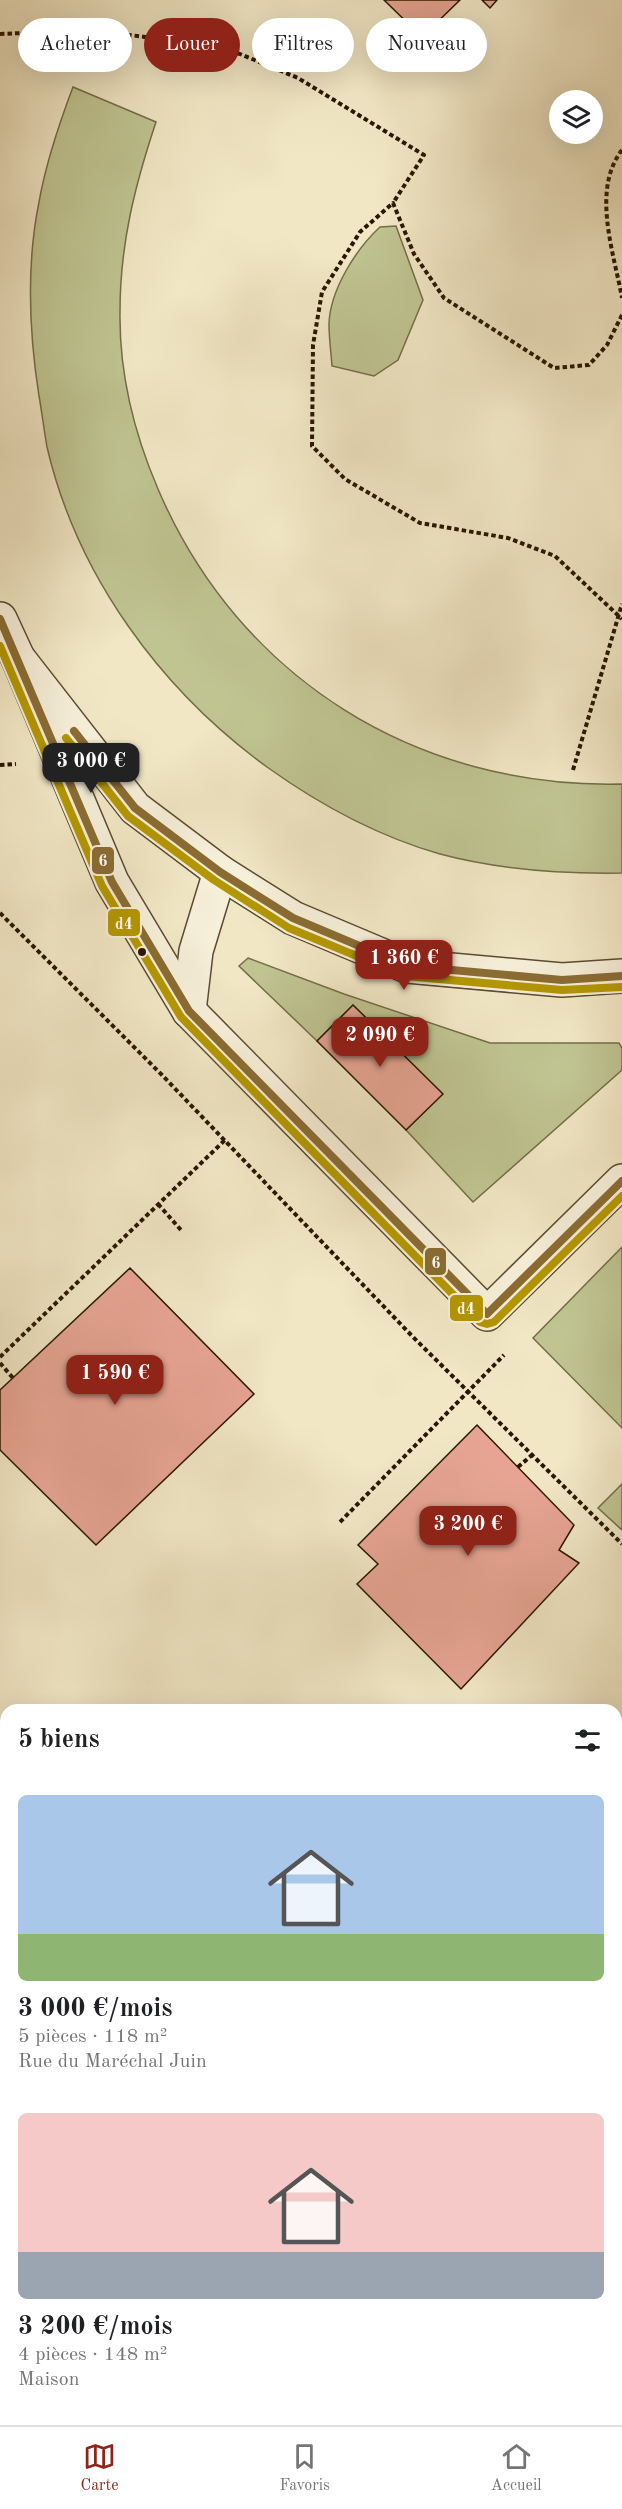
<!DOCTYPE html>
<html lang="fr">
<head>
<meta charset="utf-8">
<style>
  body { margin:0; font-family:"Old Standard TT",serif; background:#f2f2f2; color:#202124; height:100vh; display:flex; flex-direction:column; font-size:22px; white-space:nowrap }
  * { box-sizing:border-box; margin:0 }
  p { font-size:20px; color:#757577 }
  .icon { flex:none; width:33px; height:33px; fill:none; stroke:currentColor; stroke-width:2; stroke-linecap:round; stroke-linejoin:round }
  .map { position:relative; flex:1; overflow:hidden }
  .details { position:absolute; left:0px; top:1704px; width:622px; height:722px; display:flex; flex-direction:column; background:#fff; border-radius:18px 18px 0 0; box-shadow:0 6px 24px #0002 }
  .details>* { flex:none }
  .top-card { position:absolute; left:18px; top:18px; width:586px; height:54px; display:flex; gap:12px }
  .buttons { position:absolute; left:549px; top:90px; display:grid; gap:12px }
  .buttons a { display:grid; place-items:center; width:54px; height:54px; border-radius:50%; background:#fff; box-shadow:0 6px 24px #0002; font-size:30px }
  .price { position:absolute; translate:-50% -51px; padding:0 14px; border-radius:12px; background:#8f2418; color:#fff; font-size:20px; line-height:39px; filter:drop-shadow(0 2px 3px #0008) }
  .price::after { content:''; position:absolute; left:50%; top:36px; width:18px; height:14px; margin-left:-9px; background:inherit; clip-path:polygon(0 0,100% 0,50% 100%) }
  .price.active { background:#222; color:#fff }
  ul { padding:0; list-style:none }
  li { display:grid; align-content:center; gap:12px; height:318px; padding:0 18px }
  li span { display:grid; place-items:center; height:186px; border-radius:9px; color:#555 }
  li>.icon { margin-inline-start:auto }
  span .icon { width:108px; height:108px; fill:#fffc; stroke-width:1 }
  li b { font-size:26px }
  h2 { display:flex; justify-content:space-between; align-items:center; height:72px; padding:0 18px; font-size:26px }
  .tag { padding:0 21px; border-radius:27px; background:#fff; box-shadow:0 6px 24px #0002; font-size:21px; line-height:54px }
  .tag.active { background:#8f2418; color:#fff }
  .tab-bar { display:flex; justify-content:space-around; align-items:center; height:84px; border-top:2px solid #e0e0e0; background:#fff; font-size:16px; color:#757577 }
  .tab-bar a { display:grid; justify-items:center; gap:3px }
  .tab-bar .active { color:#8f2418 }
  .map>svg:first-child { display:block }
  .green { fill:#bfc491; stroke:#746d48; stroke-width:1.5 }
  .building { fill:#e7a493; stroke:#291600; stroke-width:1.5 }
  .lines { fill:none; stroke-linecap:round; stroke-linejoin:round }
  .minor-casing { stroke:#5b4a31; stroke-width:36 }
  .path { stroke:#291600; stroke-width:4; stroke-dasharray:4.5 3; stroke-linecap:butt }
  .minor { stroke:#f6efd9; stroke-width:33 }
  .bus-1-casing { stroke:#f6efd9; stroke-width:12 }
  .bus-2-casing { stroke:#f6efd9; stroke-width:12 }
  .bus-1 { stroke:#8a6c32; stroke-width:8 }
  .bus-2 { stroke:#b49700; stroke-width:8 }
  .bus-dot { fill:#291600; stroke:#f6efd9; stroke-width:2 }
  .line-badge { stroke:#f6efd9; stroke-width:2 }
  .badge-label { font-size:16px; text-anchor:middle; font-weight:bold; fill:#fff }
</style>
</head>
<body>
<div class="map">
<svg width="622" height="2425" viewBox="0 0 622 2425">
  <rect width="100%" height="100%" fill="#f1e7c5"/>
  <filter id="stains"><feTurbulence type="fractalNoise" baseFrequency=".00333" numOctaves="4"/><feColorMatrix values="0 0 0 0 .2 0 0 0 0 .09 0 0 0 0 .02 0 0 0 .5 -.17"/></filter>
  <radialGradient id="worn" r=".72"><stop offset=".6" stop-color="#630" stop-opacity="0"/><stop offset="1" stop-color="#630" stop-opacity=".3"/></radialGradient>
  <g class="green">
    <path d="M73 87 156 122C135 185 120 244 120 311 119 372 134 433 158 489 239 679 418 789 622 784V873C561 874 500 870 440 854 377 836 320 805 267 767 161 690 77 576 47 447 44 430 42 413 39 396 29 332 26 266 39 202 46 162 59 124 73 87Z"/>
    <path d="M396 226 423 300 398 360 374 376 332 366C331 352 329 338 329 324 330 290 356 249 380 227Z"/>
    <path d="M248 958 344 994 490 1043H619L622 1048V1070L473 1202 406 1130 442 1094 353 1005 317 1041 239 966Z"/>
    <path d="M622 1247V1428L533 1338Z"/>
    <path d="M622 1484V1530L598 1508Z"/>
  </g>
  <g class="building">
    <path d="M384 0H460L422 37Z"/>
    <path d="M482 0H497L490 8Z"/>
    <path d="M353 1005 443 1094 406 1130 317 1041Z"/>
    <path d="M130 1268 254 1394 96 1545 0 1450V1390Z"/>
    <path d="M477 1425 574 1525 559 1550 579 1563 461 1689 357 1584 378 1564 358 1545Z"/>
    <path d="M616 1800H622V1914L616 1913Z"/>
    <path d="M6 1883V1980L0 1966V1885Z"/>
    <path d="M0 2262 6 2275V2318L0 2321Z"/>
    <path d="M6 2406V2420H70L72 2425H0V2409Z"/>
  </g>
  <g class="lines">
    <defs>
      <g id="minor">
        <path d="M0 619 18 658 135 808 220 872 293 918 407 966 562 980 622 976"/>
        <path d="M18 658 112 882 189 1011 487 1314 622 1181"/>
        <path d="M189 1011 196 951 220 872"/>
        <path d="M616 2234 622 2246"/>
        <path d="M616 2328 622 2326"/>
        <path d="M406 2425 418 2420"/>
      </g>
    </defs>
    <use href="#minor" class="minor-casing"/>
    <g class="path">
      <path d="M0 34 91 30 223 47 298 78 424 155 393 203"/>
      <path d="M622 150C591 190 614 253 622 298"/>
      <path d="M622 315 607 345 589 365 554 368 444 298 414 254 393 203 360 232 322 292 313 345 312 446 345 479 420 523 508 538 555 556 622 619"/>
      <path d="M0 765 16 764"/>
      <path d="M573 770 622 604"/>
      <path d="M0 913 162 1075 413 1337 622 1544"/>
      <path d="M158 1204 181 1230"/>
      <path d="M0 1357 225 1140"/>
      <path d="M0 1363 13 1378"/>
      <path d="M518 1467 532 1455"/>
      <path d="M340 1522 504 1355"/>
    </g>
    <use href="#minor" class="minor"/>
    <defs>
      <g id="bus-1">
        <path d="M0 619 112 882 189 1011 487 1314 622 1181"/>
        <path d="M74 731 135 808 220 872 293 918 407 966 562 980 622 976"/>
      </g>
      <g id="bus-2">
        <path d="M0 646 102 886 181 1017 480 1322 487 1324 494 1322 622 1196"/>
        <path d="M66 738 128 816 214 880 289 928 405 976 562 990 622 987"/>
      </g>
    </defs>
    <use href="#bus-1" class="bus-1-casing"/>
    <use href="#bus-2" class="bus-2-casing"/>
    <use href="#bus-1" class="bus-1"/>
    <use href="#bus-2" class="bus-2"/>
  </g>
  <circle class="bus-dot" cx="142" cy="952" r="5"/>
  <g class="line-badge">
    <rect x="91" y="846" width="24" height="29" rx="6" fill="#8a6c32"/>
    <rect x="107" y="908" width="34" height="29" rx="6" fill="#b49700"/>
    <rect x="424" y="1247" width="23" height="29" rx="6" fill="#8a6c32"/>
    <rect x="449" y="1294" width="35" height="28" rx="6" fill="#b49700"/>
  </g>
  <g class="badge-label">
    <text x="103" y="866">6</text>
    <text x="124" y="929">d4</text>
    <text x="436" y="1268">6</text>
    <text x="466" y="1314">d4</text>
  </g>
  <rect width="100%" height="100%" filter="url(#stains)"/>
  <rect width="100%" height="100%" fill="url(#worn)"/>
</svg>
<div class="buttons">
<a><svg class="icon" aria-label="layers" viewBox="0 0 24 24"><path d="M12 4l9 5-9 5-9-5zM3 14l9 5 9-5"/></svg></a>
</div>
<b class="price active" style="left:91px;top:794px">3 000 €</b>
<b class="price" style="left:404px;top:991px">1 360 €</b>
<b class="price" style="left:380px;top:1068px">2 090 €</b>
<b class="price" style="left:115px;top:1406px">1 590 €</b>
<b class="price" style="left:468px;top:1557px">3 200 €</b>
<div class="top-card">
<a class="tag">Acheter</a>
<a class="tag active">Louer</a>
<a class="tag">Filtres</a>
<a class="tag">Nouveau</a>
</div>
<section class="details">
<h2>5 biens<svg class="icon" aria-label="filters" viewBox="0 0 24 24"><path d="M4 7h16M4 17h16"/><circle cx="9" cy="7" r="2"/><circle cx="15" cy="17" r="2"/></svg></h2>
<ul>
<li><span style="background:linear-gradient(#a9c7e8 75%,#8fb573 0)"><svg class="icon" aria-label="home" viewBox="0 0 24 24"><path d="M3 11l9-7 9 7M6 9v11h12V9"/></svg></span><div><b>3 000 €/mois</b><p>5 pièces · 118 m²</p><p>Rue du Maréchal Juin</p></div></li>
<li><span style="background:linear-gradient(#f6c9c9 75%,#9aa5b1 0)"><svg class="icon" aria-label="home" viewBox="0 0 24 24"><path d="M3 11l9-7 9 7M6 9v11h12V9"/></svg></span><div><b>3 200 €/mois</b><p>4 pièces · 148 m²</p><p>Maison</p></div></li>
</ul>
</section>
</div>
<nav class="tab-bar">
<a class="active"><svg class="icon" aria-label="map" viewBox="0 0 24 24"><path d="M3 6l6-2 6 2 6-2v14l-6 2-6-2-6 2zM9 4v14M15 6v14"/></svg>Carte</a>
<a><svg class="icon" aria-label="saved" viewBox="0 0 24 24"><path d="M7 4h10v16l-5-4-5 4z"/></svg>Favoris</a>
<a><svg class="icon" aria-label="home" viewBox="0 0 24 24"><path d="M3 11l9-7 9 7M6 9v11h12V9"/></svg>Accueil</a>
</nav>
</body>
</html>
